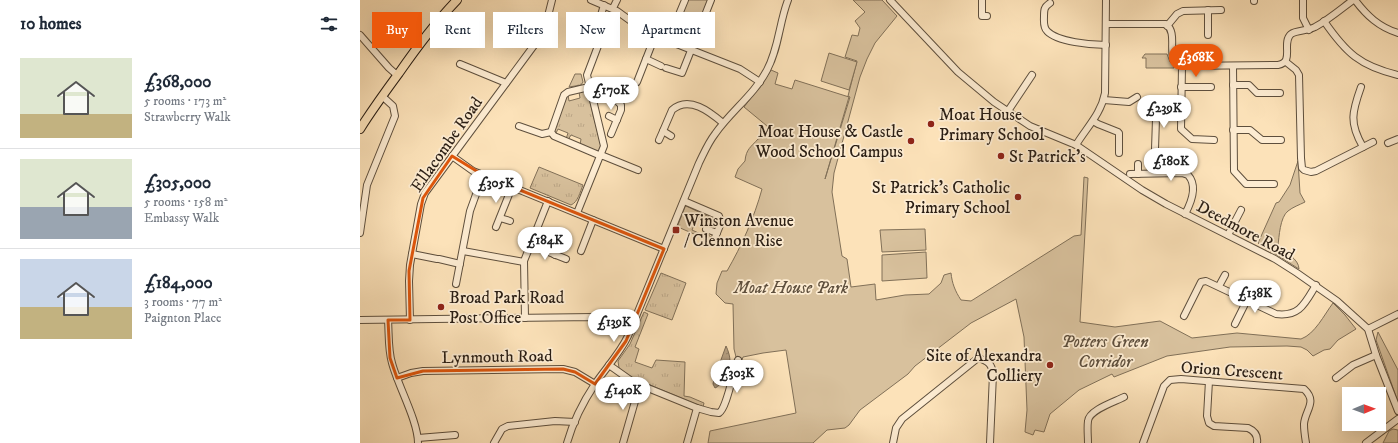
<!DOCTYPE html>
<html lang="en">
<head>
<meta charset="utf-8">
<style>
  body { margin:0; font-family:"IM FELL DW Pica",serif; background:#f6f6f7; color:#1f2937; height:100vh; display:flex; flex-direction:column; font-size:15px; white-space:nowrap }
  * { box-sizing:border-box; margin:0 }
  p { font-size:13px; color:#747a83 }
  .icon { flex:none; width:22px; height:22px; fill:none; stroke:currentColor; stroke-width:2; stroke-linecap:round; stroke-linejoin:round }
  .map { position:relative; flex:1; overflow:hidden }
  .panel { display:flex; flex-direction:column; background:#fff; width:360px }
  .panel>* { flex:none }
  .hud { position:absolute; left:12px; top:12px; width:380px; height:36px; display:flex; gap:8px }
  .needle { width:26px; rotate:89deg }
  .controls { position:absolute; left:982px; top:387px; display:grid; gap:8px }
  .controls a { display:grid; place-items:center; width:44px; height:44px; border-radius:0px; background:#fff; box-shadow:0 4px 16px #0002; font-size:20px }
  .price { position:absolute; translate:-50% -34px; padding:0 9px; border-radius:14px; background:#fff; color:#222; font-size:13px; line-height:26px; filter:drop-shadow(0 1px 2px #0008) }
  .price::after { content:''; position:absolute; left:50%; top:24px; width:12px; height:9px; margin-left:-6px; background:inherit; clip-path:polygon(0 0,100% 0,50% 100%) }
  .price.current { background:#ea580c; color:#fff }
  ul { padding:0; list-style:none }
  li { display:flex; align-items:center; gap:12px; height:100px; padding:0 20px }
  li+li { border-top:1px solid #e0e1e3 }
  li span { display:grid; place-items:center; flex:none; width:112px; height:80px; border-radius:0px; color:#555 }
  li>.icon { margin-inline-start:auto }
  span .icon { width:48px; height:48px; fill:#fffc; stroke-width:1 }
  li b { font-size:17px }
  h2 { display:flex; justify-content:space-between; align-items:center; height:48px; padding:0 20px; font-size:17px }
  .pill { padding:0 14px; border-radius:0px; background:#fff; box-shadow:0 4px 16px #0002; font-size:14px; line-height:36px }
  .pill.current { background:#ea580c; color:#fff }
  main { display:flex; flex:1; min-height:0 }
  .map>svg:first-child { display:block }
  .grass { fill:url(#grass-tufts); stroke:#817058 }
  .park { fill:#d8c19d; stroke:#817058 }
  .water { fill:url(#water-ripples); stroke:#7d6b55 }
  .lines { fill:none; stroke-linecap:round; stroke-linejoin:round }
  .minor-casing { stroke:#5e4f3d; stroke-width:8 }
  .major-casing { stroke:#2a1e14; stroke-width:10 }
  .minor { stroke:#fdecd2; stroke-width:6 }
  .major { stroke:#fce2b9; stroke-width:8 }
  .marked { fill:none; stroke:#de560c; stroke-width:3; stroke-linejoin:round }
  .poi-dot { fill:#8f2418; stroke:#fdecd2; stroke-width:1.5 }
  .labels { text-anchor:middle; stroke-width:3.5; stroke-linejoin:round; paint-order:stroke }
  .poi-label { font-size:17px; fill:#2a1e14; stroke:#fdecd2; text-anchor:start }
  .street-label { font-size:17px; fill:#2a1e14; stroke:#fdecd2 }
  .park-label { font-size:17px; font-style:italic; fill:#5e4f3d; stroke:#fdecd2 }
</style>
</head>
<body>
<main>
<section class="panel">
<h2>10 homes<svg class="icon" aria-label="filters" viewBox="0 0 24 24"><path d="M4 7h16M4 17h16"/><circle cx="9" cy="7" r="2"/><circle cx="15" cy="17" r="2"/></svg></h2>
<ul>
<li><span style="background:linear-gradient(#dfe7d0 70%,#c2b280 0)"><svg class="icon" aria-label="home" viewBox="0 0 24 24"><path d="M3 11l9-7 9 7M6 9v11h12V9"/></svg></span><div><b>£368,000</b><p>5 rooms · 173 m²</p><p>Strawberry Walk</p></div></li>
<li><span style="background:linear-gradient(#dfe7d0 60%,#9aa5b1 0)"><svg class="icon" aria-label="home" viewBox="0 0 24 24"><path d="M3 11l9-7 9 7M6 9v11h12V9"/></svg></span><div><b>£305,000</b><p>5 rooms · 158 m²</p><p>Embassy Walk</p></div></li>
<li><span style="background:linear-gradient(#c9d6e8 60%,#c2b280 0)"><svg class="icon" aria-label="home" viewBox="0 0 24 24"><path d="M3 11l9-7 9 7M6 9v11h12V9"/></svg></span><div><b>£184,000</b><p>3 rooms · 77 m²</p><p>Paignton Place</p></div></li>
</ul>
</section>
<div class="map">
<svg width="1038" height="443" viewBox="0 0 1038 443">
  <defs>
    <pattern id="grass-tufts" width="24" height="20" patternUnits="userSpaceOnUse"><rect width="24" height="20" fill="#d8c19d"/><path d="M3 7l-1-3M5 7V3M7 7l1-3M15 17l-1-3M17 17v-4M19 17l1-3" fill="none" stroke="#baa586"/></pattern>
    <pattern id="water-ripples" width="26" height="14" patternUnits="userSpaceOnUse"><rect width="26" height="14" fill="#b59f81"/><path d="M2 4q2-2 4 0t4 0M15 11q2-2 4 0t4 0" fill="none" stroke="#938168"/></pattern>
  </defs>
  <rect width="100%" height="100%" fill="#fce2b9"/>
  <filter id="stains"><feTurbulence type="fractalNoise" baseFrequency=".005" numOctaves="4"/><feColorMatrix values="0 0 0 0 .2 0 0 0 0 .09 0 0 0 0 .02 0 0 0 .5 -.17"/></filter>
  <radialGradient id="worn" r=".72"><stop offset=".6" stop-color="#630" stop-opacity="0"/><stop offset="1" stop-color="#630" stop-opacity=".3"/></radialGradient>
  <g class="grass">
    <path d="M215 74H221L223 82 221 85 209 87Z"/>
    <path d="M226 91 228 94 241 146V149L238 152 220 145 221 139 211 135 208 140 206 139 208 133 198 129 195 135 193 133 206 96 208 95 209 101 220 98 219 92Z"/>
    <path d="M179 167 223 185C220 192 218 202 211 205L170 188Z"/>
    <path d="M326 206 358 221V223L355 226 349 227 350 223 337 218 332 230 345 236 346 233 351 237 350 241 318 227V225L325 207Z"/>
    <path d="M301 273 326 283 312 320 285 310Z"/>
    <path d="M284 312 288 314 275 347 279 349 275 362 292 368 296 360 325 362 324 396 330 397 344 403 343 407 268 376 259 368 258 361 270 344Z"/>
  </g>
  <g class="park">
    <path d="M327 0H348L332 40 324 43 316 40 314 33Z"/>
    <path d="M493 0H522L537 16 515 43 507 59 500 77 474 173 472 192 482 256 487 259 491 287 515 284 516 300 545 295 569 294 581 283 584 275 591 273C592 283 595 291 601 300L611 301 714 236 721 235 724 177 728 178 720 322 755 327 800 321 832 338 877 333 941 339C955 334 964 315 973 303L985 315 996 329 978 340 970 349 964 350 953 356 947 350 941 347 927 346 870 347 807 356 754 377 752 374 719 390 690 414 684 432 675 430 673 435 665 432 667 410 664 337 656 299 611 323 555 366 548 374 500 410 489 425 485 428 467 430 453 443H348L350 431 436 413 426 350 403 353 383 357 382 360 376 357 374 349 373 304 365 303 356 294 357 283 362 271H367C382 245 394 218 402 189L375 177 378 169 385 161C386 149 391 147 398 139L402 138 408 129 407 126 384 107 404 81 411 70 418 73 415 84 432 89 435 80 489 97 465 179 490 97 488 96 497 61 485 57 492 35 498 36 500 28 495 21 505 12Z"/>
    <path d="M469 53 497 62 489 90 461 81Z"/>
    <path d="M785 54H807L810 62 814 66V68H786V58H782Z"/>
    <path d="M938 161 940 193 945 202C939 205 933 207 928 211 920 217 919 237 918 246 925 252 939 259 939 269L898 243 916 203 919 202 930 185Z"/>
    <path d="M565 229 566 250 522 252 520 230Z"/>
    <path d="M566 252 567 278 522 281V255Z"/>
    <path d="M1018 332 1038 370V402L1016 340Z"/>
    <path d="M1033 429 1038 430V443H1023L1029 431Z"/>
  </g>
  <path class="water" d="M366 346C368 350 370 356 370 361 369 369 362 386 355 388L353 384 354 379Z"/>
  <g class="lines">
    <defs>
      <g id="minor">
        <path d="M231 0 257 11 286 32 380 69 400 82"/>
        <path d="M530 0 598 72 634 102 670 126 716 145 782 190 806 204 915 259 937 273 977 301 1008 329 1016 355 1038 411"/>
        <path d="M622 0V16H627"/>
        <path d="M894 0V1"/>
        <path d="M943 0V18L949 30"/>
        <path d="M995 0C1007 16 1019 27 1038 33"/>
        <path d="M690 3C684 7 684 10 684 16 684 21 683 27 687 31 697 42 732 45 746 45"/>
        <path d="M253 8 257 0"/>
        <path d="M964 21C986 53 1000 66 1038 75"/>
        <path d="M746 24H806C820 35 803 59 822 66L918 65C935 62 921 43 931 34 936 30 948 31 955 27 968 20 981 9 993 0"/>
        <path d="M807 26 817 14 823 11 861 10"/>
        <path d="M0 35 29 68 37 75"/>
        <path d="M848 35V10"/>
        <path d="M295 36 286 59 301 66"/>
        <path d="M308 41 325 0"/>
        <path d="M926 62 936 70 939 75 941 158 942 168 944 170 951 172 956 171 1013 142"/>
        <path d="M100 64 146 83"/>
        <path d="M822 66 821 129 832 139 854 140"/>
        <path d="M873 66 874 171 886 184H914"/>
        <path d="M306 68 322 73 351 0"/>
        <path d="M277 82 286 59"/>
        <path d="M873 85H889L897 93H920"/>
        <path d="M229 87 208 92 204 95 191 132 194 136 241 156"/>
        <path d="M821 87H851"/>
        <path d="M1001 87C992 112 989 123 1003 147"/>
        <path d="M232 97 243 95 258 102 261 105V110L251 134"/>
        <path d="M744 100 769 102 777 97"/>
        <path d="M648 111 672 75"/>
        <path d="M249 116 257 120"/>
        <path d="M733 121 738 124 758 132 759 133V153"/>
        <path d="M159 126 182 134 191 132"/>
        <path d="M873 130H890L902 140H921"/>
        <path d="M311 136 303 131 312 110C329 95 350 112 363 123"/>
        <path d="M299 140 303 131"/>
        <path d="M1028 143 1038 139"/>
        <path d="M716 145C727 127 741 114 745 93L746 0"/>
        <path d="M795 149 796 119 801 117H821"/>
        <path d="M241 155 278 170"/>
        <path d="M92 156 113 171 123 175 304 249"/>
        <path d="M778 164V174"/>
        <path d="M770 174 822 173 828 175C838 186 831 203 825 214"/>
        <path d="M324 201 359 216 361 223 354 240"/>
        <path d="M217 213 244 146 227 75 241 38 242 29 241 15 244 5"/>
        <path d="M140 218 150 221"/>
        <path d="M136 227 152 187"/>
        <path d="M346 229 357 233"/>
        <path d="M0 233 7 185 35 116 33 106 22 96"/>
        <path d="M868 235 881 210"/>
        <path d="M171 245 206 259"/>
        <path d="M103 251 164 262"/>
        <path d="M221 251 233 220"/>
        <path d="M52 254 77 259"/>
        <path d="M195 255 201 239"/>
        <path d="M79 259 100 264"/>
        <path d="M96 284 110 211 123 175"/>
        <path d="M859 286 865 275"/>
        <path d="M824 316 841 282 846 281 916 314C940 317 945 303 956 285"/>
        <path d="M165 318 164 261 188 201"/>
        <path d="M0 320 235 317 248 319 272 328"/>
        <path d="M28 320C29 334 28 350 32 363 38 386 58 421 58 443"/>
        <path d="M50 320 49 281 50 265 61 204 65 193 181 36 186 24 192 0"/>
        <path d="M875 324 887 300"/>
        <path d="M1008 329 1038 314"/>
        <path d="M249 365 273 382 337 408 351 412 359 413C367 408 373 371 378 360"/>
        <path d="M37 378 51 373 63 371 203 369 215 372 235 384"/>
        <path d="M976 378 993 365 1016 355"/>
        <path d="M849 381 847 416 849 423 854 426 888 428C895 431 898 436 897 443"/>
        <path d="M58 438 95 435"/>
        <path d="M134 443 142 429 148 426 195 421 215 422"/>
        <path d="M207 443C213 422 223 402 235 384 246 368 260 353 268 336L339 163C344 153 348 143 355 134 371 111 394 95 407 70 419 48 419 23 428 0"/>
        <path d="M263 443 280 384"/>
        <path d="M327 443 337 408"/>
        <path d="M533 443 536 428 542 419 618 358C628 361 632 364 633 374L630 443"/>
        <path d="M728 443C728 436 727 428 728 421 729 410 754 402 764 397"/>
        <path d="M783 443 804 386 810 380 821 379 944 389C958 402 945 410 944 424 944 430 945 437 946 443"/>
        <path d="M1006 443 1038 419"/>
      </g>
      <path id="major" d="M0 129C12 110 25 92 39 73 57 47 75 23 97 0"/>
    </defs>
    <use href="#minor" class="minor-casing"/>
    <use href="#major" class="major-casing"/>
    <use href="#minor" class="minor"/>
    <use href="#major" class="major"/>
  </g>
  <path class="marked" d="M92 156 123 175 304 249 266 341 235 384 215 372 203 369 63 371 37 378 30 358 28 320H50L49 271 63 198Z"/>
  <g class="poi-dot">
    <circle cx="571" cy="124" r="4"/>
    <circle cx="551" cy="141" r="4"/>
    <circle cx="641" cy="156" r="4"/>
    <circle cx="658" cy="197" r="4"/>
    <rect x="312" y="226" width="8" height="8" rx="2"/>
    <circle cx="81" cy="307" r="4"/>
    <circle cx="690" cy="365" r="4"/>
  </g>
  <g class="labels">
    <g class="poi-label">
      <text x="579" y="120">Moat House<tspan x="579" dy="20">Primary School</tspan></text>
      <text x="543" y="137" text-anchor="end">Moat House &amp; Castle<tspan x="543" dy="20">Wood School Campus</tspan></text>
      <text x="649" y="162">St Patrick's</text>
      <text x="650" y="193" text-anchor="end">St Patrick's Catholic<tspan x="650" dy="20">Primary School</tspan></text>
      <text x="324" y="226">Winston Avenue<tspan x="324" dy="20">/ Clennon Rise</tspan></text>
      <text x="89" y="303">Broad Park Road<tspan x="89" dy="20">Post Office</tspan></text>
      <text x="682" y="361" text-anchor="end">Site of Alexandra<tspan x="682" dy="20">Colliery</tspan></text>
    </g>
    <g class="street-label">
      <text transform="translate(86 144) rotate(-55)" y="6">Ellacombe Road</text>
      <text transform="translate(886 230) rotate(28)" y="6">Deedmore Road</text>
      <text transform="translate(137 356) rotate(-1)" y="6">Lynmouth Road</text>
      <text transform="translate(872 370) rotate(4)" y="6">Orion Crescent</text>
    </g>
    <g class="park-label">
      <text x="431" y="293">Moat House Park</text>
      <text x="745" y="347">Potters Green<tspan x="745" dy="20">Corridor</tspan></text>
    </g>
  </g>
  <rect width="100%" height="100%" filter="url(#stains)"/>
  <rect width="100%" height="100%" fill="url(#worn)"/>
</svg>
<div class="controls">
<a><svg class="needle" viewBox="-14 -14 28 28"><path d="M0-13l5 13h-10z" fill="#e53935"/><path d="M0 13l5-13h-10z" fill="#747a83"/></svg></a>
</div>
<b class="price current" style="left:836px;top:78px">£368K</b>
<b class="price" style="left:251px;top:111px">£170K</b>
<b class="price" style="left:804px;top:129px">£239K</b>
<b class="price" style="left:811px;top:182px">£180K</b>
<b class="price" style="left:136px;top:204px">£305K</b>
<b class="price" style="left:185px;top:261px">£184K</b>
<b class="price" style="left:895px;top:314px">£138K</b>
<b class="price" style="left:254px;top:343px">£139K</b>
<b class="price" style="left:377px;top:394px">£303K</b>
<b class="price" style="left:263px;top:411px">£140K</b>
<div class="hud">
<a class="pill current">Buy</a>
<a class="pill">Rent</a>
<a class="pill">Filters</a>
<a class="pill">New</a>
<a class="pill">Apartment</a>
</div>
</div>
</main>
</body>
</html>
